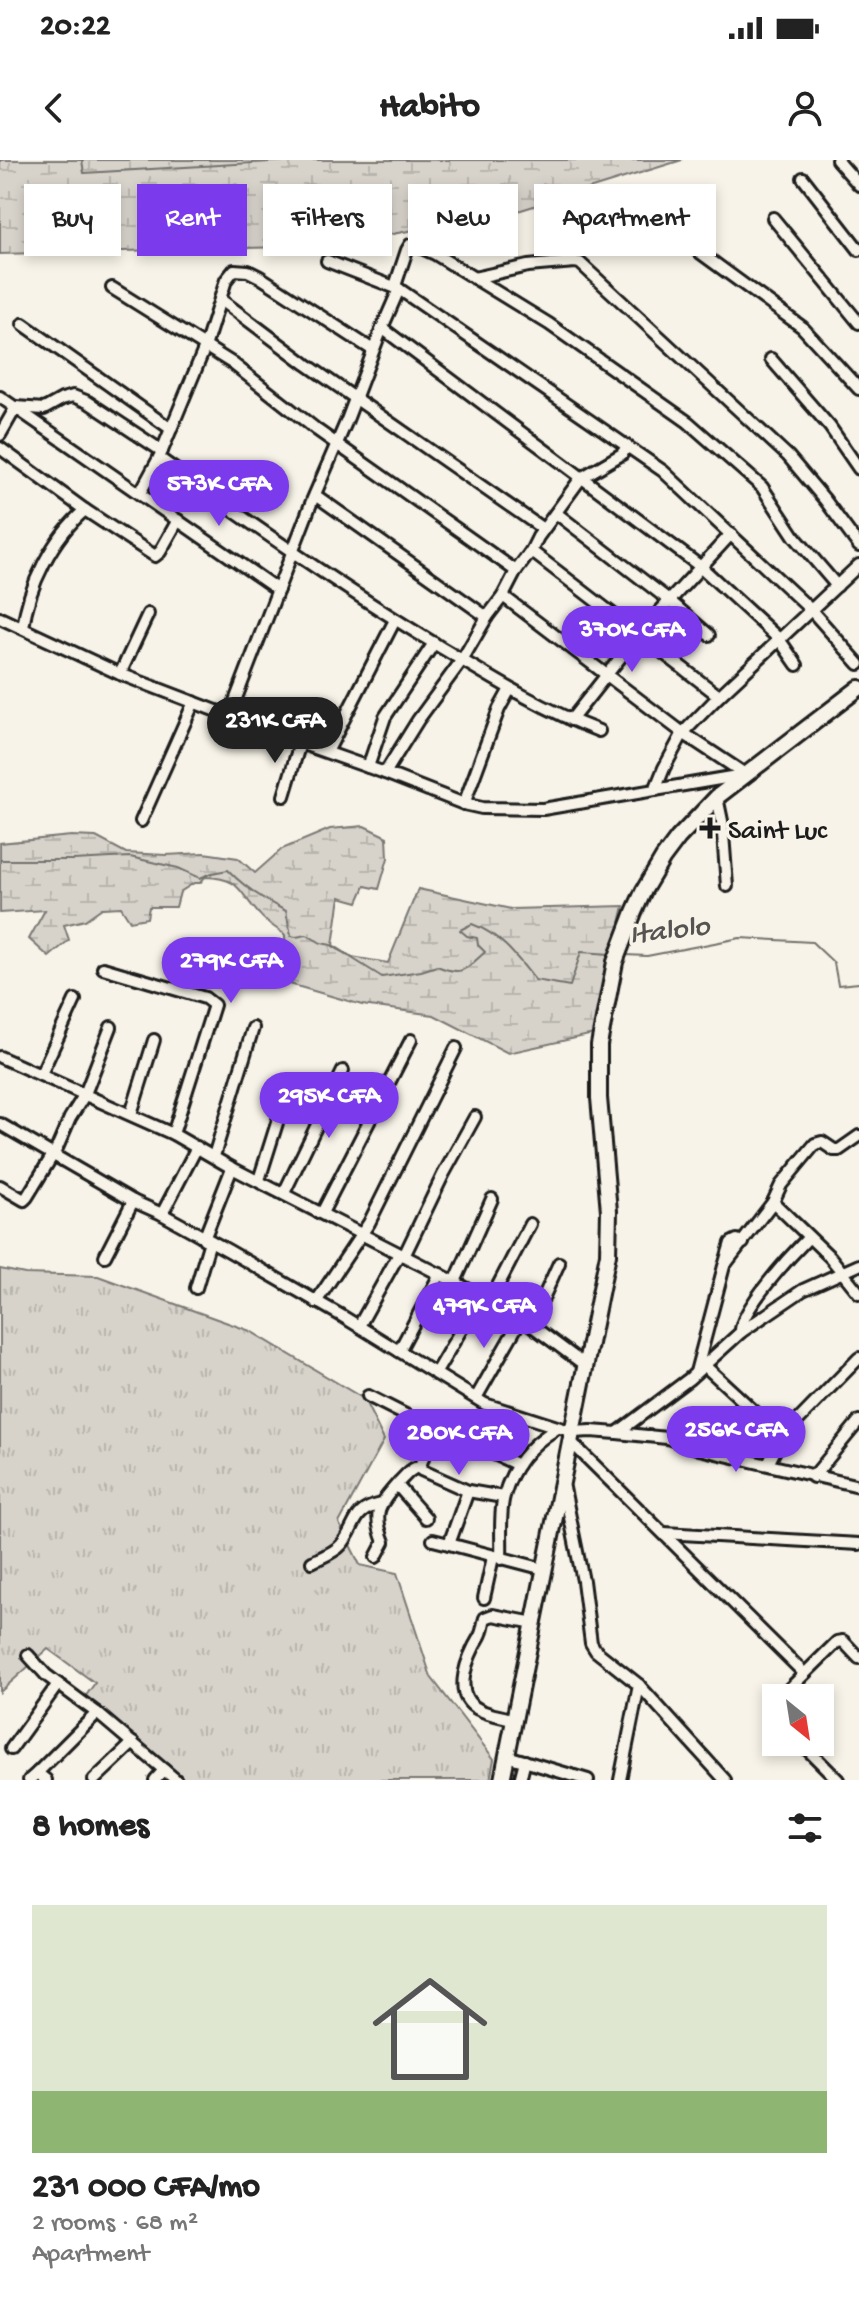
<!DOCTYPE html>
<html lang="en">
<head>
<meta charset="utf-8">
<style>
  body { margin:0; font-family:"Gochi Hand",sans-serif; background:#f2f2f2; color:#222; height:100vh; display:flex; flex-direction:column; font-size:30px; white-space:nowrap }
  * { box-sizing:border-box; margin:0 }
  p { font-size:26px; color:#767676 }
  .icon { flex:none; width:44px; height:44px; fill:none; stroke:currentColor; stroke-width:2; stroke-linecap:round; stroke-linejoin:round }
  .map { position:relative; height:1620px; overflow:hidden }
  .panel { display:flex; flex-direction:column; background:#fff; flex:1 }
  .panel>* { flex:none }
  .hud { position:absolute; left:24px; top:24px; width:812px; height:72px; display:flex; gap:16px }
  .needle { width:52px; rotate:150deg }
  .tools { position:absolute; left:762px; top:1524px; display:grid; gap:16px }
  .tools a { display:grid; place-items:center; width:72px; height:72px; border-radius:0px; background:#fff; box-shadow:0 4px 12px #0003; font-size:40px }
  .price { position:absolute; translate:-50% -68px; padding:0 18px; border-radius:28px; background:#7c3aed; color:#fff; font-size:26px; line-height:52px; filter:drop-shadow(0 2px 4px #0008) }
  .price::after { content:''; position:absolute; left:50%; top:48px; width:24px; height:18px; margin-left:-12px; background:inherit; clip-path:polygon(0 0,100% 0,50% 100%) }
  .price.current { background:#222; color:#fff }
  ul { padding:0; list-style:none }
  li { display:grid; align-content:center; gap:16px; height:424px; padding:0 32px }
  li span { display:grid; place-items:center; height:248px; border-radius:0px; color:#555 }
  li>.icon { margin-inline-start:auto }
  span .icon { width:144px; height:144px; fill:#fffc; stroke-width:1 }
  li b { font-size:34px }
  h2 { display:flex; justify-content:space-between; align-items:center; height:96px; padding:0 32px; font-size:34px }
  .tag { padding:0 28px; border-radius:0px; background:#fff; box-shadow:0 4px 12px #0003; font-size:28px; line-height:72px }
  .tag.current { background:#7c3aed; color:#fff }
  .status { display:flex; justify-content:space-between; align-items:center; height:56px; padding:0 40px; background:#fff; direction:ltr }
  .status svg { height:22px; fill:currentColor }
  header { display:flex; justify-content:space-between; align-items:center; height:104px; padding:0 32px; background:#fff; font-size:36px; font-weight:700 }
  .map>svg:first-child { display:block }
  .grass { fill:url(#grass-tufts); stroke:#7a7874; stroke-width:2 }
  .wetland { fill:url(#wetland-marsh); stroke:#7a7874; stroke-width:2 }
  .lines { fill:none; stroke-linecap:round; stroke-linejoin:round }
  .stream { stroke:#72716c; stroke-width:2 }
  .minor-casing { stroke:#1c1c1c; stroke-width:16 }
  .highway-casing { stroke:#1c1c1c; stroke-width:20 }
  .minor { stroke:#f7f3e8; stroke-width:10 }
  .highway { stroke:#f7f3e8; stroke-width:14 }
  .poi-dot { fill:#1c1c1c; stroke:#f7f3e8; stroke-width:3 }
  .labels { text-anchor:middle; stroke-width:7; stroke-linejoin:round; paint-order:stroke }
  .poi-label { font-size:28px; fill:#1c1c1c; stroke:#f7f3e8; text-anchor:start }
  .water-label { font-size:30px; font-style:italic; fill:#565452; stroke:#f7f3e8 }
</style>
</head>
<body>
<div class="status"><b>20:22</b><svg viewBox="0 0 49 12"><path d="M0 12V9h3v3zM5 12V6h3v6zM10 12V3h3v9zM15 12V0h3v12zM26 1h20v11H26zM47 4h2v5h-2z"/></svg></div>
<header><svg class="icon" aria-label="back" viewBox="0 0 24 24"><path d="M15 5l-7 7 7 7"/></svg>Habito<svg class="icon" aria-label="person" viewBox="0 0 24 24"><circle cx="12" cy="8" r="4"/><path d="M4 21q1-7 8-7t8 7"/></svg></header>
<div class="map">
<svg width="859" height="1620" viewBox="0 0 859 1620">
  <defs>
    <pattern id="grass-tufts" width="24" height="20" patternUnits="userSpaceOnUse" patternTransform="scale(2)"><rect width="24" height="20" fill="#d7d3cb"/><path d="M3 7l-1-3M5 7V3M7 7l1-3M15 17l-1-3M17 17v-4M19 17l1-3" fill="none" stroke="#b8b5ae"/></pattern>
    <pattern id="wetland-marsh" width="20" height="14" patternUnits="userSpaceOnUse" patternTransform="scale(2)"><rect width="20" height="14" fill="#d7d3cb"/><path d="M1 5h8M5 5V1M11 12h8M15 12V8" fill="none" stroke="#b8b5ae"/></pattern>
  </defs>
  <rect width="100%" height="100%" fill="#f7f3e8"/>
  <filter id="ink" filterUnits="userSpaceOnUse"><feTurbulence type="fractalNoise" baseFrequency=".0125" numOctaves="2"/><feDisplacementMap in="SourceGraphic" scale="16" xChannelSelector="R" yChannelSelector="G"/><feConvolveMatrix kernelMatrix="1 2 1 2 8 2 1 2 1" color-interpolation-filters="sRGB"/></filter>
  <g filter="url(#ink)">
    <path class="grass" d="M0 1109 25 1114 98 1116 250 1171 364 1239 384 1280 339 1363 360 1405 397 1413 431 1517 494 1599 490 1620H170L80 1544 95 1523 48 1489 0 1532Z"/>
    <g class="wetland">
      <path d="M0 0H682L521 50 328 86 0 94Z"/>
      <path d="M364 666 387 677 388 698 379 729 365 726 358 742 340 737 333 785 352 797 388 803 418 729 511 749 624 746 594 874 508 893 434 855 362 845 286 823 285 775C277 768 266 763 260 755 238 732 242 718 205 717L200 723H194L180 732 176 747H149L147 758 130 761 121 747 102 748 85 760 64 765 69 780 49 797 29 779 45 750 0 753V683L71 676 96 677 126 693 166 695 204 693 238 698 255 713 282 689 330 669Z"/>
    </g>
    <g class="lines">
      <g class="stream">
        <path d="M82 0 84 13 304 0"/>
        <path d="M0 700H73L130 697 178 708 200 718 212 713 228 710C245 728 264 740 286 751L291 776 296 777 307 775 321 783 331 785 382 817 421 811 437 806C463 817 466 809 485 792L478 785 477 778 467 776 460 770 472 764C500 774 517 797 535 820L570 826 581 792 611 794"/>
        <path d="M625 795 647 796 740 778 812 782 834 803 838 825 859 823"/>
      </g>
      <defs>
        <g id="minor">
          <path d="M837 0 859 25"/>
          <path d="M803 18 859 90"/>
          <path d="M773 58 859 163"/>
          <path d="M687 83 802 167 859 229"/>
          <path d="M327 101 399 129 663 311 811 450 859 504"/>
          <path d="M474 118 528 106 575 102 580 103 788 296 825 340 859 386"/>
          <path d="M395 126 407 90 410 85H415L435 94 549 164 688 262 762 327 795 377 837 426"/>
          <path d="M112 128 232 203 317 270 516 411"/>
          <path d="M220 139 306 204 543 369"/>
          <path d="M23 164 171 269"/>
          <path d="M382 168 701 407 779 479 797 505"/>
          <path d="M771 199 830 267 859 309"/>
          <path d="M0 237 278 430"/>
          <path d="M0 275 16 247 44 249 62 239 73 236 88 242 162 291"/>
          <path d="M0 288 85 350 155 396 160 392 178 360"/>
          <path d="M159 298C250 363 341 427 437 485 490 517 541 549 599 571"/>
          <path d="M140 333 159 298 205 187 226 120 234 110 248 111 260 117 373 190"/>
          <path d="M315 335 487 457"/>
          <path d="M556 353 670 441 709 475"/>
          <path d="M531 391 719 536"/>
          <path d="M503 436 683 573 745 614"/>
          <path d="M0 458 120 514 300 583 385 613 464 644 482 648 543 649 743 615"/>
          <path d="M23 468C28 426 53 377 85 350"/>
          <path d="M120 514 148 454"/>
          <path d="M231 557 235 541 312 341 347 260 382 168 399 129"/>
          <path d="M571 560 639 474 731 374"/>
          <path d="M327 592 395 460"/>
          <path d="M368 607 385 557 434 483"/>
          <path d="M385 613 418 560 462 500 487 457 503 436 516 411 531 391 538 377 581 318 622 294 626 288"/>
          <path d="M655 630 664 608 683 573 719 536 859 405"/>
          <path d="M284 636 300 583"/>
          <path d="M717 637 722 661 727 726"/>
          <path d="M464 644 499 549 510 529"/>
          <path d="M141 661 194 542"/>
          <path d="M103 808 205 838 214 845 173 974"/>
          <path d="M0 897 173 974 232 1008 455 1122 531 1165 586 1206"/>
          <path d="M41 914 75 840"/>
          <path d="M131 954 154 880"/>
          <path d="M0 964 133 1041 162 1054 229 1091 342 1156 485 1244 573 1272 591 1271 617 1273 689 1219 741 1172 803 1130 859 1105"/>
          <path d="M214 996 253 868"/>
          <path d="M259 1020 283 944"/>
          <path d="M0 1026 24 1040 27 1037 57 988 70 958 85 934 111 867"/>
          <path d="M284 1033 343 911"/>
          <path d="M773 1042 830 1097 859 1133"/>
          <path d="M322 1053 411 880"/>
          <path d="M162 1054 197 987"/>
          <path d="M204 1079 232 1008"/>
          <path d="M105 1096 133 1041"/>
          <path d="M404 1096 443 1015 475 957"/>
          <path d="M725 1103 731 1083 737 1080 743 1083"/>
          <path d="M455 1122 492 1039"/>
          <path d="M196 1128 210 1081"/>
          <path d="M490 1141 530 1064"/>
          <path d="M316 1142 369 1063 456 888"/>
          <path d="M531 1165 559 1103"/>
          <path d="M359 1166 399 1094"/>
          <path d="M741 1172C739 1151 792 1094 808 1078"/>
          <path d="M399 1191 440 1114"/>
          <path d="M705 1206 782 1277"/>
          <path d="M696 1212 724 1106 773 1042 781 1025 815 984 822 982 834 990H839L859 976"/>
          <path d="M435 1214 481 1136"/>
          <path d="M368 1236 439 1272"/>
          <path d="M476 1238 521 1159"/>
          <path d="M617 1273 667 1278 699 1289 859 1326"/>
          <path d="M571 1282 804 1513"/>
          <path d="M768 1304 782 1277 859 1198"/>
          <path d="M813 1317 859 1261"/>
          <path d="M397 1325 426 1358"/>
          <path d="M564 1328 583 1421 591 1483 596 1491 639 1525 725 1620"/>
          <path d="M468 1331 421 1310 420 1306C426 1292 428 1272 446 1272L518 1305"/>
          <path d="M664 1373 859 1384"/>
          <path d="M433 1380 449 1384 468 1331 503 1337"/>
          <path d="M449 1384 544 1409"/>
          <path d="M376 1397 384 1382C372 1352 379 1345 399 1322 406 1315 410 1309 420 1306"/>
          <path d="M501 1399C502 1380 499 1353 504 1336 512 1307 531 1284 556 1269"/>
          <path d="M312 1402C321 1397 334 1393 341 1385 357 1367 351 1350 381 1344"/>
          <path d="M484 1438 493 1397"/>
          <path d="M28 1495 46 1515 97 1553 176 1620"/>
          <path d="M780 1538 837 1482 843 1481 859 1498"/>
          <path d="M776 1542 771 1548 776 1557"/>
          <path d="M514 1560C503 1556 488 1555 478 1549 450 1535 469 1494 480 1476 483 1471 483 1464 485 1458L493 1455 534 1463"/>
          <path d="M800 1582 838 1620"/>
          <path d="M11 1589 58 1524"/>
          <path d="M507 1596 588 1620"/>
          <path d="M37 1613 97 1553"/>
          <path d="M29 1620 37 1613 46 1620"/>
          <path d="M94 1620 133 1583"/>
          <path d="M155 1620 164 1610"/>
          <path d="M520 1620 525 1601"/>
          <path d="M620 1620 639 1525"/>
        </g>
        <path id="highway" d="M502 1620 608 1094 609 1051 599 938V885L615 802 634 752 644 730 663 698 678 678 717 637 859 528"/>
      </defs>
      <use href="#minor" class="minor-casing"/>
      <use href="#highway" class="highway-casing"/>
      <use href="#minor" class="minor"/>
      <use href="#highway" class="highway"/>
    </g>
  </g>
  <path class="poi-dot" d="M706 656h8v8h8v8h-8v8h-8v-8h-8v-8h8z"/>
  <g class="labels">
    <g class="poi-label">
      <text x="728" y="678">Saint Luc</text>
    </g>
    <g class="water-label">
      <text transform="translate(669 768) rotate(-7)" y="10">Italolo</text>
    </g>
  </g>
</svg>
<div class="tools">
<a><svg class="needle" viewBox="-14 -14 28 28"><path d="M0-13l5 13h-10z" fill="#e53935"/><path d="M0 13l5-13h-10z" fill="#767676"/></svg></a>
</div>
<b class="price" style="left:219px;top:368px">573K CFA</b>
<b class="price" style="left:632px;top:514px">370K CFA</b>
<b class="price current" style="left:275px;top:605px">231K CFA</b>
<b class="price" style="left:231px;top:845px">279K CFA</b>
<b class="price" style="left:329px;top:980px">295K CFA</b>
<b class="price" style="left:484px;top:1190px">479K CFA</b>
<b class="price" style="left:736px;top:1314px">256K CFA</b>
<b class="price" style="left:459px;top:1317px">280K CFA</b>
<div class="hud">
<a class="tag">Buy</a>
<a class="tag current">Rent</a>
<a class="tag">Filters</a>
<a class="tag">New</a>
<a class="tag">Apartment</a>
</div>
</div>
<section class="panel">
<h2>8 homes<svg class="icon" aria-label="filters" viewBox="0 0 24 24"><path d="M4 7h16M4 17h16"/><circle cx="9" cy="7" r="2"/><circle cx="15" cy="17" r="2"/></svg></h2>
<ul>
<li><span style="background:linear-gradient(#dfe7d0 75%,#8fb573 0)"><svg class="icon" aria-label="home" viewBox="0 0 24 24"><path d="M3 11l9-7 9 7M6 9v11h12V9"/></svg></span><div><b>231 000 CFA/mo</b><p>2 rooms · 68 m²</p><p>Apartment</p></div></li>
</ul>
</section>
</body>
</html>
